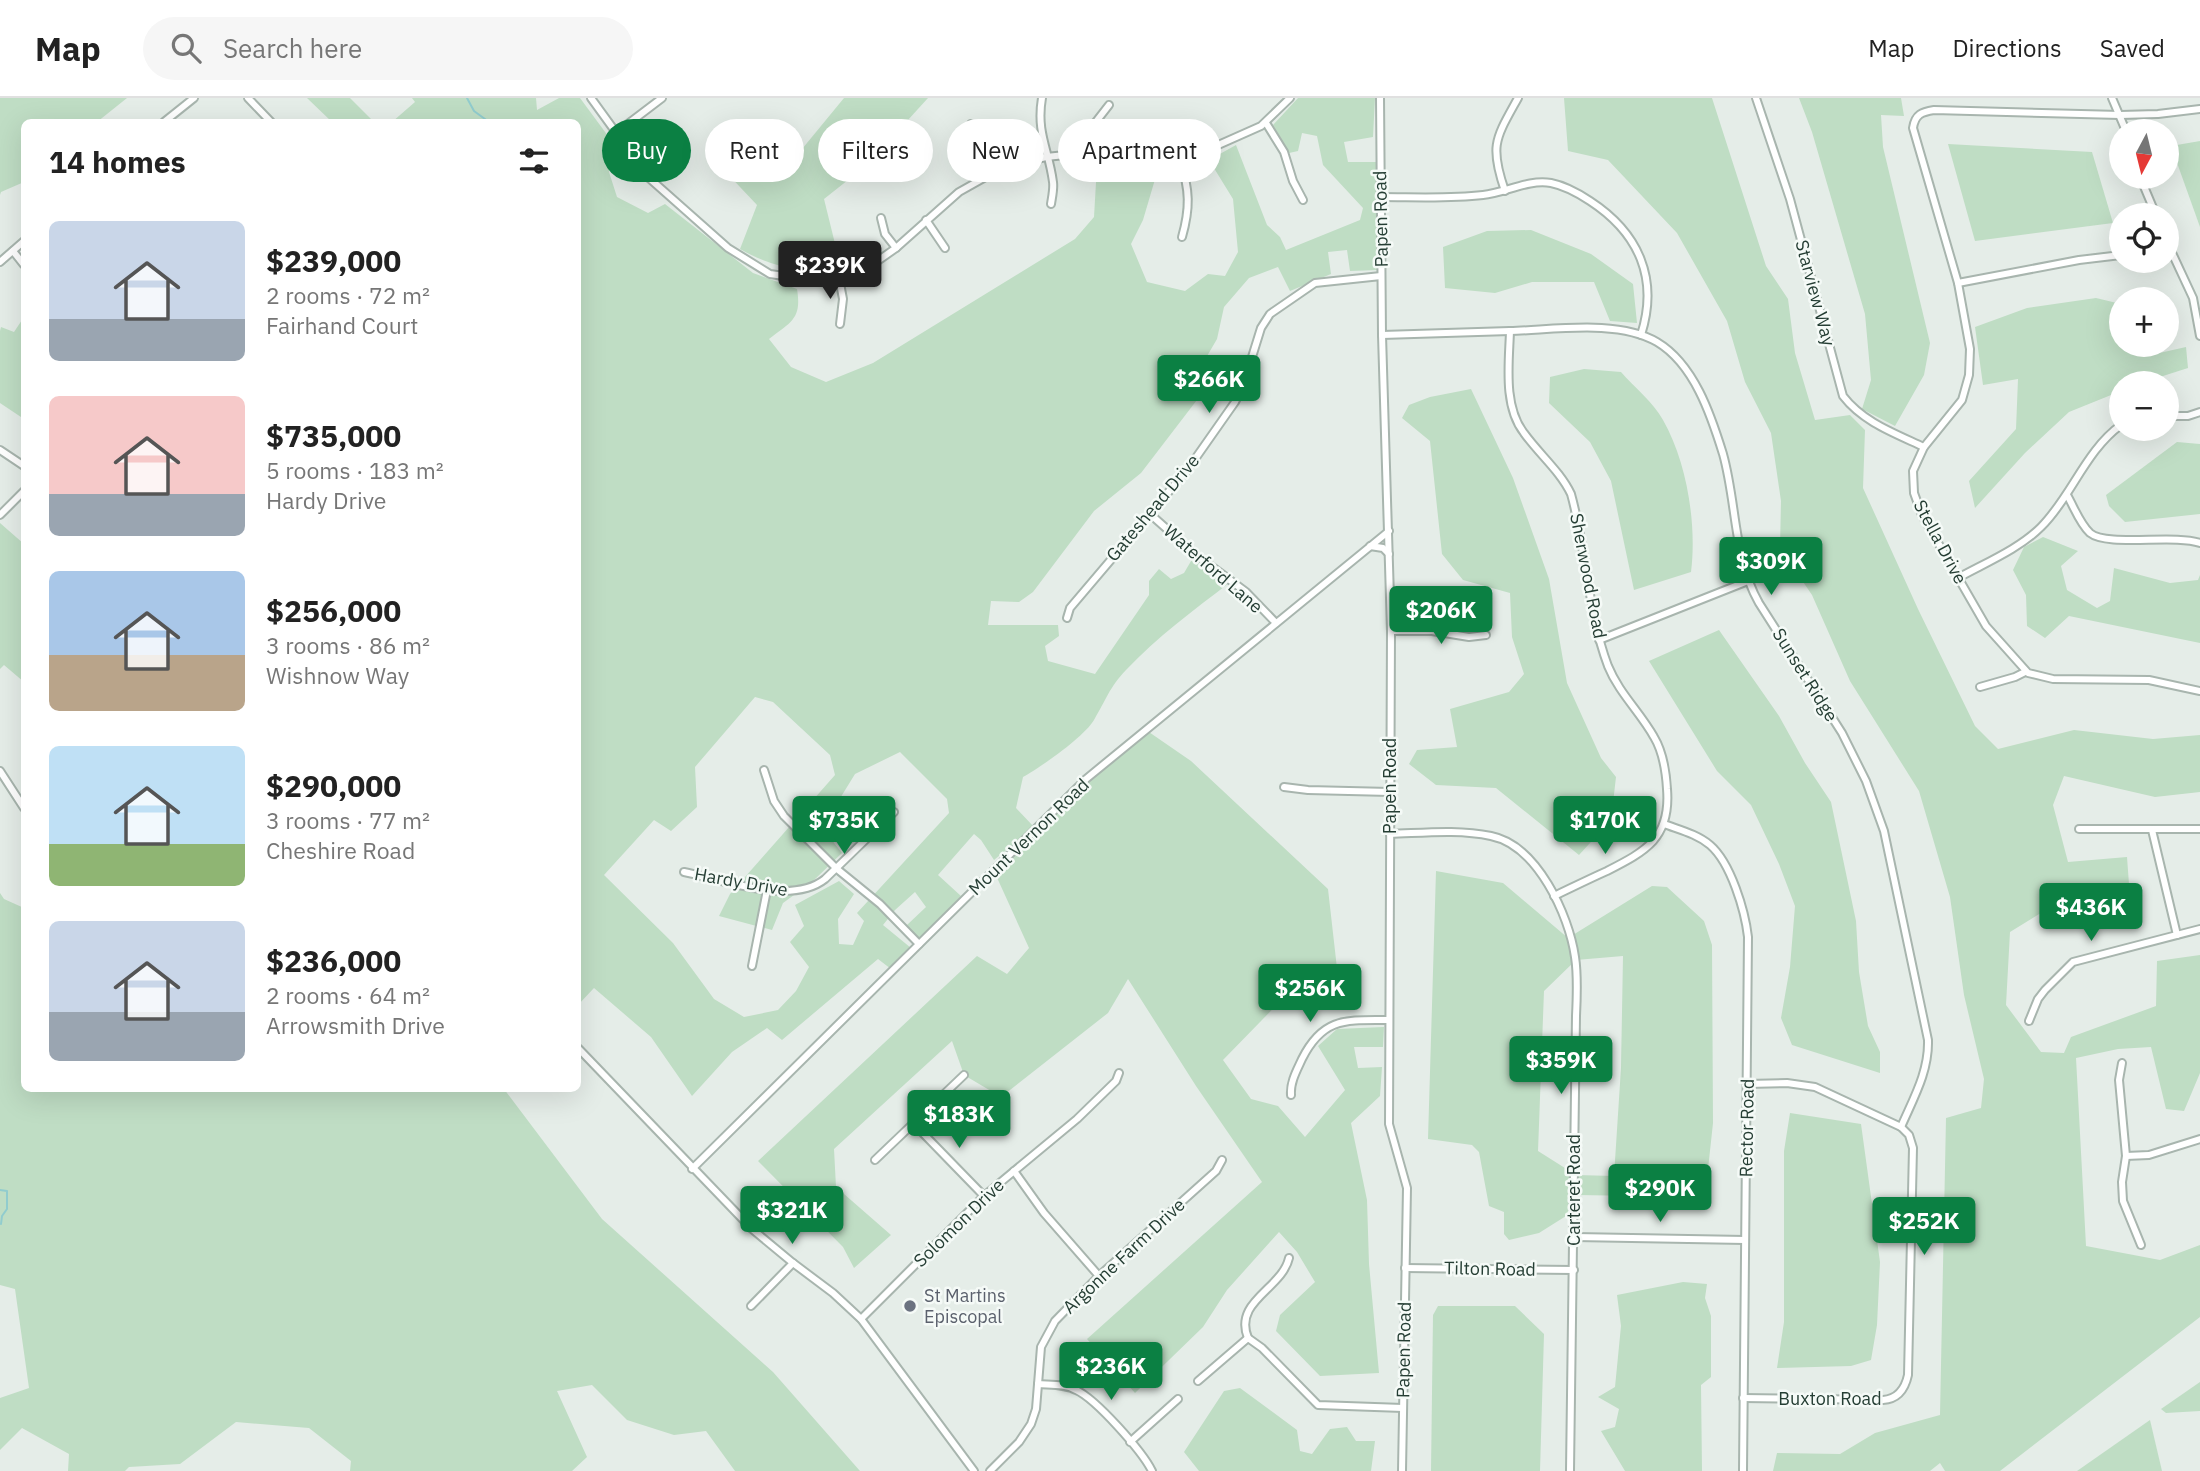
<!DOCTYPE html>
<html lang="en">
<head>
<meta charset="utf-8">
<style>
  body { margin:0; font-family:"IBM Plex Sans",sans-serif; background:#f6f6f6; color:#222; height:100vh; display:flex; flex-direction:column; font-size:26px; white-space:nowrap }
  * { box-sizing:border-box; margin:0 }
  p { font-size:23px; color:#767676 }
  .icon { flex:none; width:38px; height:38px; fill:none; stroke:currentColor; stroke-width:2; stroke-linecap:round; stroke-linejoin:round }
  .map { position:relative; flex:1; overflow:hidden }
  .drawer { position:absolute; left:21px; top:21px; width:560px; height:973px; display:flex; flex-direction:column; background:#fff; border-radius:10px; box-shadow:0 7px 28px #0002 }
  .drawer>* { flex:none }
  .guide { position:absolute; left:602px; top:21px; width:665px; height:63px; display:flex; gap:14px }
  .needle { width:46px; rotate:187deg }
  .tools { position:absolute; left:2109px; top:21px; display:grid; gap:14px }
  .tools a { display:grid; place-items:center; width:70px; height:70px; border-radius:50%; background:#fff; box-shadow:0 7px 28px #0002; font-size:35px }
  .price { position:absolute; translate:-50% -60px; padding:0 16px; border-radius:7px; background:#0b8043; color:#fff; font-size:23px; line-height:46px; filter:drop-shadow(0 2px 4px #0008) }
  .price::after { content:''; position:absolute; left:50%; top:42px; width:21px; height:16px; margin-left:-10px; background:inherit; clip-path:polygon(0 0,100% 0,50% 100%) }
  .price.on { background:#222; color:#fff }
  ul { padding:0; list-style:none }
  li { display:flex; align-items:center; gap:21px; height:175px; padding:0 28px }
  li span { display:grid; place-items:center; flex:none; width:196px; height:140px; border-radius:10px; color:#555 }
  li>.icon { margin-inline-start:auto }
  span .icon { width:84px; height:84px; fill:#fffc; stroke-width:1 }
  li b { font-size:30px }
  h2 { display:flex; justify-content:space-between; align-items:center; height:84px; padding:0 28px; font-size:30px }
  .pill { padding:0 24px; border-radius:32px; background:#fff; box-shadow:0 7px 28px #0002; font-size:24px; line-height:63px }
  .pill.on { background:#0b8043; color:#fff }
  header { display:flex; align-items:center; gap:42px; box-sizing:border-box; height:98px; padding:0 35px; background:#fff; border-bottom:2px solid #e0e0e0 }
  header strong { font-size:33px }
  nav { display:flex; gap:38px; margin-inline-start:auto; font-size:24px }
  .search { width:490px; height:63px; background:#f6f6f6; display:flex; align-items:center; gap:18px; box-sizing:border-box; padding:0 24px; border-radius:38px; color:#767676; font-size:26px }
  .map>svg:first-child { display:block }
  .green { fill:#bfddc4; fill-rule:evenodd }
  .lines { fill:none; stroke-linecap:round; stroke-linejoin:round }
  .stream { stroke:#91ccce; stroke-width:2 }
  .minor-casing { stroke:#a8b5ae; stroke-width:10 }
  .minor { stroke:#fff; stroke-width:6 }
  .worship-dot { fill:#6b7280; stroke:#f5faf7; stroke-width:2.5 }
  .labels { text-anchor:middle; stroke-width:5; stroke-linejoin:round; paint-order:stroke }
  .street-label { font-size:18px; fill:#253e34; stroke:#f5faf7 }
  .worship-label { font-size:18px; fill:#5b616d; stroke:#f5faf7; text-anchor:start }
</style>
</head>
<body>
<header>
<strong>Map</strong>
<div class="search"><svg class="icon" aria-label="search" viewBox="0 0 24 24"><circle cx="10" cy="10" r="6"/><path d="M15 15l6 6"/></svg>Search here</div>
<nav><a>Map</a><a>Directions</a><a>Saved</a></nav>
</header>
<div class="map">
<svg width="2200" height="1373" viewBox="0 0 2200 1373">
  <rect width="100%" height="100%" fill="#e5ede8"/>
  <g class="green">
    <path d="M0 0H127L97 24H24V84L1 94 0 97Z"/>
    <path d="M307 0H350L374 24H332Z"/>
    <path d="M412 0H536L537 12 559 0H580L611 42 609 74 617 99 648 115 665 106 753 175 797 191C802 221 791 224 769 241L791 269 826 284 873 265 1075 141 1094 119 1097 67 1156 78 1143 122 1131 146 1147 184 1185 193 1208 176 1225 178 1238 154 1233 101 1209 62 1236 47 1267 127 1280 139 1286 152 1360 122 1363 110 1323 67 1317 38 1302 35 1298 53 1289 55 1273 27 1298 0H1375L1373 39 1344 44 1348 64H1377L1378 172 1350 173 1347 152 1328 154 1331 176 1290 193 1278 169 1249 180 1224 209 1217 241 1196 277 1200 298 1141 375 1094 413 1033 494 1019 504 991 503 988 527H1058L1059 538 1045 548 1048 563 1095 576 1149 497V483L1159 471 1171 481 1184 475 1194 458 1229 485C1194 512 1157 539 1126 572 1109 590 1106 602 1094 622 1084 639 1041 669 1023 679L1016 710 1034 729 994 762 981 742 974 736 938 777 961 798 919 841 907 827 926 809 915 794 895 812 883 827 911 850 891 871 878 861 782 942 767 930 732 954 692 998 651 939 594 890 578 907V625L581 606 578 604V24H429L427 21 423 24H392L415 4ZM755 599 773 604 830 657 835 677 730 796 719 818 772 832 783 805 812 784 842 755 827 736 831 715 855 676 900 654 947 701 949 715 857 815 864 823 853 847 839 846 838 821 854 796 839 783 795 807 804 828 790 844 809 869 796 893 778 912 744 919 714 901 673 845 604 777 654 722 671 733 697 709 695 669Z"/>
    <path d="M844 0H928L867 67 824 101 842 174C803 174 775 171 740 151L757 107 723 71 752 62H793Z"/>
    <path d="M1564 0H1712L1766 168 1788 201 1795 255 1815 322 1850 317 1865 332 1863 390 1918 511 1975 628 1998 651 2074 632 2153 641 2200 637V694L2155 699 2064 678 2053 707 2068 764 2127 759 2130 800 2052 808 2010 834 2006 907 2041 954 2064 955 2071 939 2156 908 2157 863 2200 857V975L2184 1013 2166 1011 2151 949 2118 951 2076 960 2086 1148 2160 1162 2200 1147V1219L2000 1373H1945L1940 1365 1930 1373H1773L1777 1355 1840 1356 1875 1335 1940 1317 1946 1020 1981 1010 1984 981 1964 897 1950 799 1919 693 1850 583 1812 497 1780 450 1781 403 1771 335 1745 284 1727 223 1677 135 1608 62 1568 53Z"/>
    <path d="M1799 0H1901L1904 18 1881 17 1883 49 1930 245 1924 277 1895 328 1862 311 1871 282 1865 216 1812 34Z"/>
    <path d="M2200 43V129L2171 48Z"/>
    <path d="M1948 46 2092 54 2113 125 1975 143Z"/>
    <path d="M1531 132 1591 156 1633 186 1637 225 1610 223 1594 184H1532L1495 195 1445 190 1443 149 1487 133Z"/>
    <path d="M2096 200 2121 206V247H2154L2155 256 2186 249 2188 270 2141 285H2121V293L2069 314 2025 355 1975 410 1969 383 2016 331 2018 281 1983 287 1975 229 2027 210Z"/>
    <path d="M24 219V321L0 305V233L1 229 14 234Z"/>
    <path d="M1584 271 1621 274C1634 289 1654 305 1663 322 1687 364 1697 427 1691 474L1634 492 1611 383 1590 344 1549 305 1550 279Z"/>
    <path d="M1471 291 1513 380 1549 481 1567 585 1601 660 1616 679 1611 722 1579 757 1496 690 1436 687 1409 666 1417 652 1457 649 1450 611 1509 594 1524 576 1512 539 1510 495 1463 482 1442 456 1430 343 1402 320 1409 307 1430 299Z"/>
    <path d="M2177 344 2200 346V416L2125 424 2109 408 2106 397Z"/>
    <path d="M0 425 24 446V584L4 567 0 571Z"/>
    <path d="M2043 439 2078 453 2061 468 2067 492 2097 510 2110 503 2114 470 2170 485 2198 482 2200 477V545L2069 518 2045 540 2027 528 2026 497 2013 472 2024 449Z"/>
    <path d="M1719 532 1779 618 1805 665 1831 704 1856 823 1859 874 1868 928 1880 954V975L1792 947 1781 920 1790 869 1795 808 1779 766 1751 707 1717 673 1649 563Z"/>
    <path d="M1146 632 1191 663 1328 791 1339 888 1300 883 1223 962 1251 1001 1278 1008 1305 1039 1345 992 1318 948 1337 931 1384 929 1383 949H1354L1358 970 1382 969 1380 998 1351 1025 1367 1102 1369 1166 1379 1275 1320 1278 1276 1233 1280 1217 1315 1184 1297 1154 1279 1134 1227 1192 1203 1229 1135 1295 1087 1241 1262 1084 1196 988 1128 881 1108 915 1001 999 964 977 952 943 834 1051 836 1089 891 1137 854 1170 843 1149 758 1063 977 858 1007 876 1029 850 994 773 1086 681Z"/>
    <path d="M1436 773 1503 785 1568 840 1652 788 1667 789 1704 823 1712 847 1713 1025 1705 1099 1576 1097 1566 1118 1539 1135 1509 1142 1504 1136V1114L1489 1108 1479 1054 1472 1047 1428 1041ZM1623 858 1621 970 1614 1078 1576 1077 1538 1053 1544 893 1576 862Z"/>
    <path d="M0 795 4 801 24 810V990L504 991 602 1121 773 1274 860 1373H735L706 1333 674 1337 627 1322 592 1287 557 1293 587 1359 572 1373H350L351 1363 309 1330 236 1324 180 1366 129 1369 125 1373H68L69 1356 22 1330 0 1352V1300L29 1290 15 1191 0 1187Z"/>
    <path d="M1790 1015 1861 1026 1880 1164 1877 1227 1871 1262 1851 1268 1777 1270 1784 1224V1053Z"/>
    <path d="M1683 1184 1707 1186 1705 1200 1711 1218V1279L1701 1287 1702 1373H1625L1601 1333 1615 1329 1619 1311 1598 1299 1615 1289 1621 1228 1617 1197Z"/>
    <path d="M1438 1208H1515L1544 1236 1540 1373H1431L1433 1217Z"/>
    <path d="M2200 1284V1313L2166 1315 2161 1311Z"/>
    <path d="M1240 1290 1297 1332 1300 1353 1312 1356 1330 1331 1347 1329 1356 1343H1375L1371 1373H1199L1184 1354 1224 1293Z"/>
    <path d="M2150 1322 2162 1373H2077Z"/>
  </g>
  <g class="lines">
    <g class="stream">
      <path d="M467 0 474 13 489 24"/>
      <path d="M0 1092 7 1093V1111L2 1118 1 1126"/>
    </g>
    <defs>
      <g id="minor">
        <path d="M248 0 271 24"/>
        <path d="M591 0 649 80 728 150 770 176 812 182 839 180 869 169 896 150 959 94 991 76 1014 67 1046 59 1075 56 1102 58 1147 66 1180 64 1261 28 1290 0"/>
        <path d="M1042 0C1036 35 1049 52 1053 84 1054 91 1052 99 1051 106"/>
        <path d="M1380 0 1382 237 1391 533 1389 1026 1407 1090 1402 1373"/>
        <path d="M1756 0 1790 101 1843 298C1863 324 1894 335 1924 349"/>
        <path d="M2112 0 2126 33"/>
        <path d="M2200 11 2158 16 2120 17 1934 12C1922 14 1915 16 1913 30L1958 185 1970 251 1969 277 1962 302 1924 349 1913 373 1914 395 1922 417 1986 528 2028 575 2053 581 2149 582 2200 593"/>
        <path d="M164 24 194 0"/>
        <path d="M1266 25 1284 54 1293 83 1303 102"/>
        <path d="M971 26 991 76"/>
        <path d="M616 35 662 0"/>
        <path d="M1088 56 1095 25 1109 7"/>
        <path d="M1180 64C1190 91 1190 111 1182 139"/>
        <path d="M2140 79 2156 117"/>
        <path d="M1505 93C1489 47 1496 40 1518 0"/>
        <path d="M1380 99C1414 99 1449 101 1483 97 1505 95 1528 81 1551 85 1566 88 1578 95 1590 103 1639 135 1659 181 1641 237"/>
        <path d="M881 120 885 136 896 150"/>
        <path d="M926 122 945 150"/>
        <path d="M2166 142 2193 200 2200 238"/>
        <path d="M13 153 24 167"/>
        <path d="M0 164 24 143"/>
        <path d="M839 180 843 201 840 226"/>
        <path d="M1958 185 2079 162 2121 157"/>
        <path d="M1510 233C1509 265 1503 308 1524 335 1539 356 1560 373 1571 396 1587 453 1587 512 1608 568 1619 595 1640 614 1654 639 1663 654 1666 674 1667 691 1671 740 1646 753 1607 773 1589 781 1571 790 1554 798"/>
        <path d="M1382 237C1425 236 1467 234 1510 233 1553 232 1618 221 1657 244 1694 266 1711 317 1723 356 1737 406 1733 459 1759 505L1842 635 1866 683 1884 733 1928 942C1929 974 1913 1001 1901 1029"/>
        <path d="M2166 318H2188L2200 314"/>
        <path d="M0 352 24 368"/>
        <path d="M2067 397C2074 409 2080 426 2090 435 2107 449 2174 436 2200 445"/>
        <path d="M1150 416 1195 456 1246 494 1276 525"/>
        <path d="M0 417 24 393"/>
        <path d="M1370 448 1383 450 1389 456"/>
        <path d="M1958 480C1985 465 2019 451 2041 429 2071 399 2086 352 2121 327"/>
        <path d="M1067 520 1070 510 1188 371 1235 304 1243 288 1261 230 1270 216 1315 185 1381 178"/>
        <path d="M1391 533H1432L1469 539 1486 537"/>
        <path d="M1599 542 1748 483"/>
        <path d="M1980 589 2015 579 2025 574"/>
        <path d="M764 672 774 703 784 718 837 771 880 806 919 846"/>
        <path d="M0 673 24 710"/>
        <path d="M1284 689 1308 692 1390 694"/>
        <path d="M1664 726C1680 732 1697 736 1710 747 1731 765 1745 813 1748 839L1743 1373"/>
        <path d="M2079 731H2200"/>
        <path d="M2152 732 2177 837"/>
        <path d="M1390 736C1423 735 1458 731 1491 738 1537 747 1569 817 1575 859 1578 878 1577 898 1576 918L1570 1373"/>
        <path d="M684 774C724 782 791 808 825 781L894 714"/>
        <path d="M752 868 767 792"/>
        <path d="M2029 923 2038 901 2045 892 2073 864 2200 831"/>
        <path d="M578 950 752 1131 793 1165 833 1195 861 1221 974 1373"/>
        <path d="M2122 965 2119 982 2126 1058 2122 1084 2123 1103 2141 1147"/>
        <path d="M1291 997C1290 984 1297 972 1302 961 1323 919 1346 922 1388 922"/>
        <path d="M914 1026 984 1098"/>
        <path d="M2126 1058 2149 1057 2200 1041"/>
        <path d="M875 1062 964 977"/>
        <path d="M692 1071 1086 681 1389 433"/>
        <path d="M1014 1073 1044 1115 1099 1178"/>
        <path d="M1575 1139 1745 1142"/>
        <path d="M1405 1170 1574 1172"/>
        <path d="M751 1208 793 1165"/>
        <path d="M861 1221 984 1098 1077 1021 1116 983 1119 975"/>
        <path d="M1248 1240C1233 1203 1282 1191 1289 1160"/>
        <path d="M1198 1283 1248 1240 1262 1250 1318 1307 1403 1310"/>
        <path d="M1038 1286C1051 1287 1065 1286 1076 1292 1096 1301 1142 1353 1152 1373"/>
        <path d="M1743 1300 1883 1302C1898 1301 1905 1291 1908 1277L1913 1050 1909 1037 1901 1029 1815 989 1787 985 1747 986"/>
        <path d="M1130 1344 1178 1301"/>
        <path d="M990 1373 1019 1344 1031 1326 1036 1311 1041 1249 1055 1223 1099 1178 1216 1073 1222 1062"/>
      </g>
    </defs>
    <use href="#minor" class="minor-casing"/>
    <use href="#minor" class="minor"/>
  </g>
  <circle class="worship-dot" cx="910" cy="1208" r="7"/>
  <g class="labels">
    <g class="street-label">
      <text transform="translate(1381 121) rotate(-91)" y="6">Papen Road</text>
      <text transform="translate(1815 195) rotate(75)" y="6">Starview Way</text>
      <text transform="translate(1153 410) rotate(-50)" y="6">Gateshead Drive</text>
      <text transform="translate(1940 444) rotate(62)" y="6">Stella Drive</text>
      <text transform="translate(1213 471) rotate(41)" y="6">Waterford Lane</text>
      <text transform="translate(1588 478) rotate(79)" y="6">Sherwood Road</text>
      <text transform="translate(1805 577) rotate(58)" y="6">Sunset Ridge</text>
      <text transform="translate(1390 688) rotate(-90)" y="6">Papen Road</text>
      <text transform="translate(1029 739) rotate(-44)" y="6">Mount Vernon Road</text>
      <text transform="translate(741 784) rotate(10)" y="6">Hardy Drive</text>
      <text transform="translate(1747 1030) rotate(-89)" y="6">Rector Road</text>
      <text transform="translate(1574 1092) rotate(-90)" y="6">Carteret Road</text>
      <text transform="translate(959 1125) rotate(-44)" y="6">Solomon Drive</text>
      <text transform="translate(1124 1158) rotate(-43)" y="6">Argonne Farm Drive</text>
      <text transform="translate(1490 1171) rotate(1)" y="6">Tilton Road</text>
      <text transform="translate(1404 1252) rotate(-89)" y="6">Papen Road</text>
      <text x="1830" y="1307">Buxton Road</text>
    </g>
    <g class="worship-label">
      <text x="924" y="1204">St Martins<tspan x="924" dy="21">Episcopal</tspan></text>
    </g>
  </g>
</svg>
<div class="tools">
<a><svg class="needle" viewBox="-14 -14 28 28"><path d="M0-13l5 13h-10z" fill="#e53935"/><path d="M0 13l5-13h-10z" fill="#767676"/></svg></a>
<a><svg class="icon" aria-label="locate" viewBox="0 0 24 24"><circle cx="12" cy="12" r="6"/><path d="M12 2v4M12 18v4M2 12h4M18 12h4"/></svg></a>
<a>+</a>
<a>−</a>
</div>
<b class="price on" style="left:830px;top:203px">$239K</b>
<b class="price" style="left:1209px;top:317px">$266K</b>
<b class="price" style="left:1771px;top:499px">$309K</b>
<b class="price" style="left:1441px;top:548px">$206K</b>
<b class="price" style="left:844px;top:758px">$735K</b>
<b class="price" style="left:1605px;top:758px">$170K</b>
<b class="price" style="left:2091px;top:845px">$436K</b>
<b class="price" style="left:1310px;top:926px">$256K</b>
<b class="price" style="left:1561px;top:998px">$359K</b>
<b class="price" style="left:959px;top:1052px">$183K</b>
<b class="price" style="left:1660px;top:1126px">$290K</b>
<b class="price" style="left:792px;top:1148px">$321K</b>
<b class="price" style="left:1924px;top:1159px">$252K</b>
<b class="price" style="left:1111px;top:1304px">$236K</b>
<div class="guide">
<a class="pill on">Buy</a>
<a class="pill">Rent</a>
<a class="pill">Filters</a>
<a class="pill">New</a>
<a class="pill">Apartment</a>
</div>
<section class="drawer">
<h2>14 homes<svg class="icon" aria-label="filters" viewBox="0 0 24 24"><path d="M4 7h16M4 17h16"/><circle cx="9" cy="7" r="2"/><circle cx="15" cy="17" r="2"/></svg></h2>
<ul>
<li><span style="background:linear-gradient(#c9d6e8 70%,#9aa5b1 0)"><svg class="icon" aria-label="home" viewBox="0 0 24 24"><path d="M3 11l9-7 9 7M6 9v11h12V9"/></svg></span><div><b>$239,000</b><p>2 rooms · 72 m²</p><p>Fairhand Court</p></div></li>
<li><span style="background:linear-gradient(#f6c9c9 70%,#9aa5b1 0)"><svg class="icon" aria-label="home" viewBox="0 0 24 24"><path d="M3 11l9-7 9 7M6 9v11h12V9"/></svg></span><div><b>$735,000</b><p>5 rooms · 183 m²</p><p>Hardy Drive</p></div></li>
<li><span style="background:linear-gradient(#a9c7e8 60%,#b9a48a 0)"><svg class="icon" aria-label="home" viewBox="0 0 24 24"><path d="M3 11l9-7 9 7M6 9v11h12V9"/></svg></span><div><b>$256,000</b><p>3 rooms · 86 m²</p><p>Wishnow Way</p></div></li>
<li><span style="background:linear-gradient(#bfe0f5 70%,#8fb573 0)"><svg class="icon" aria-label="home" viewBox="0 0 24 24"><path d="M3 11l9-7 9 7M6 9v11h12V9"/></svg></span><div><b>$290,000</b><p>3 rooms · 77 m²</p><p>Cheshire Road</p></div></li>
<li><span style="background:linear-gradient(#c9d6e8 65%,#9aa5b1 0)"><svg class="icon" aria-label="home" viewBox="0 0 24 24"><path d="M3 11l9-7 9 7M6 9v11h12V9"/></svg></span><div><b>$236,000</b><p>2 rooms · 64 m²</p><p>Arrowsmith Drive</p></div></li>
</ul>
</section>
</div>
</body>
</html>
